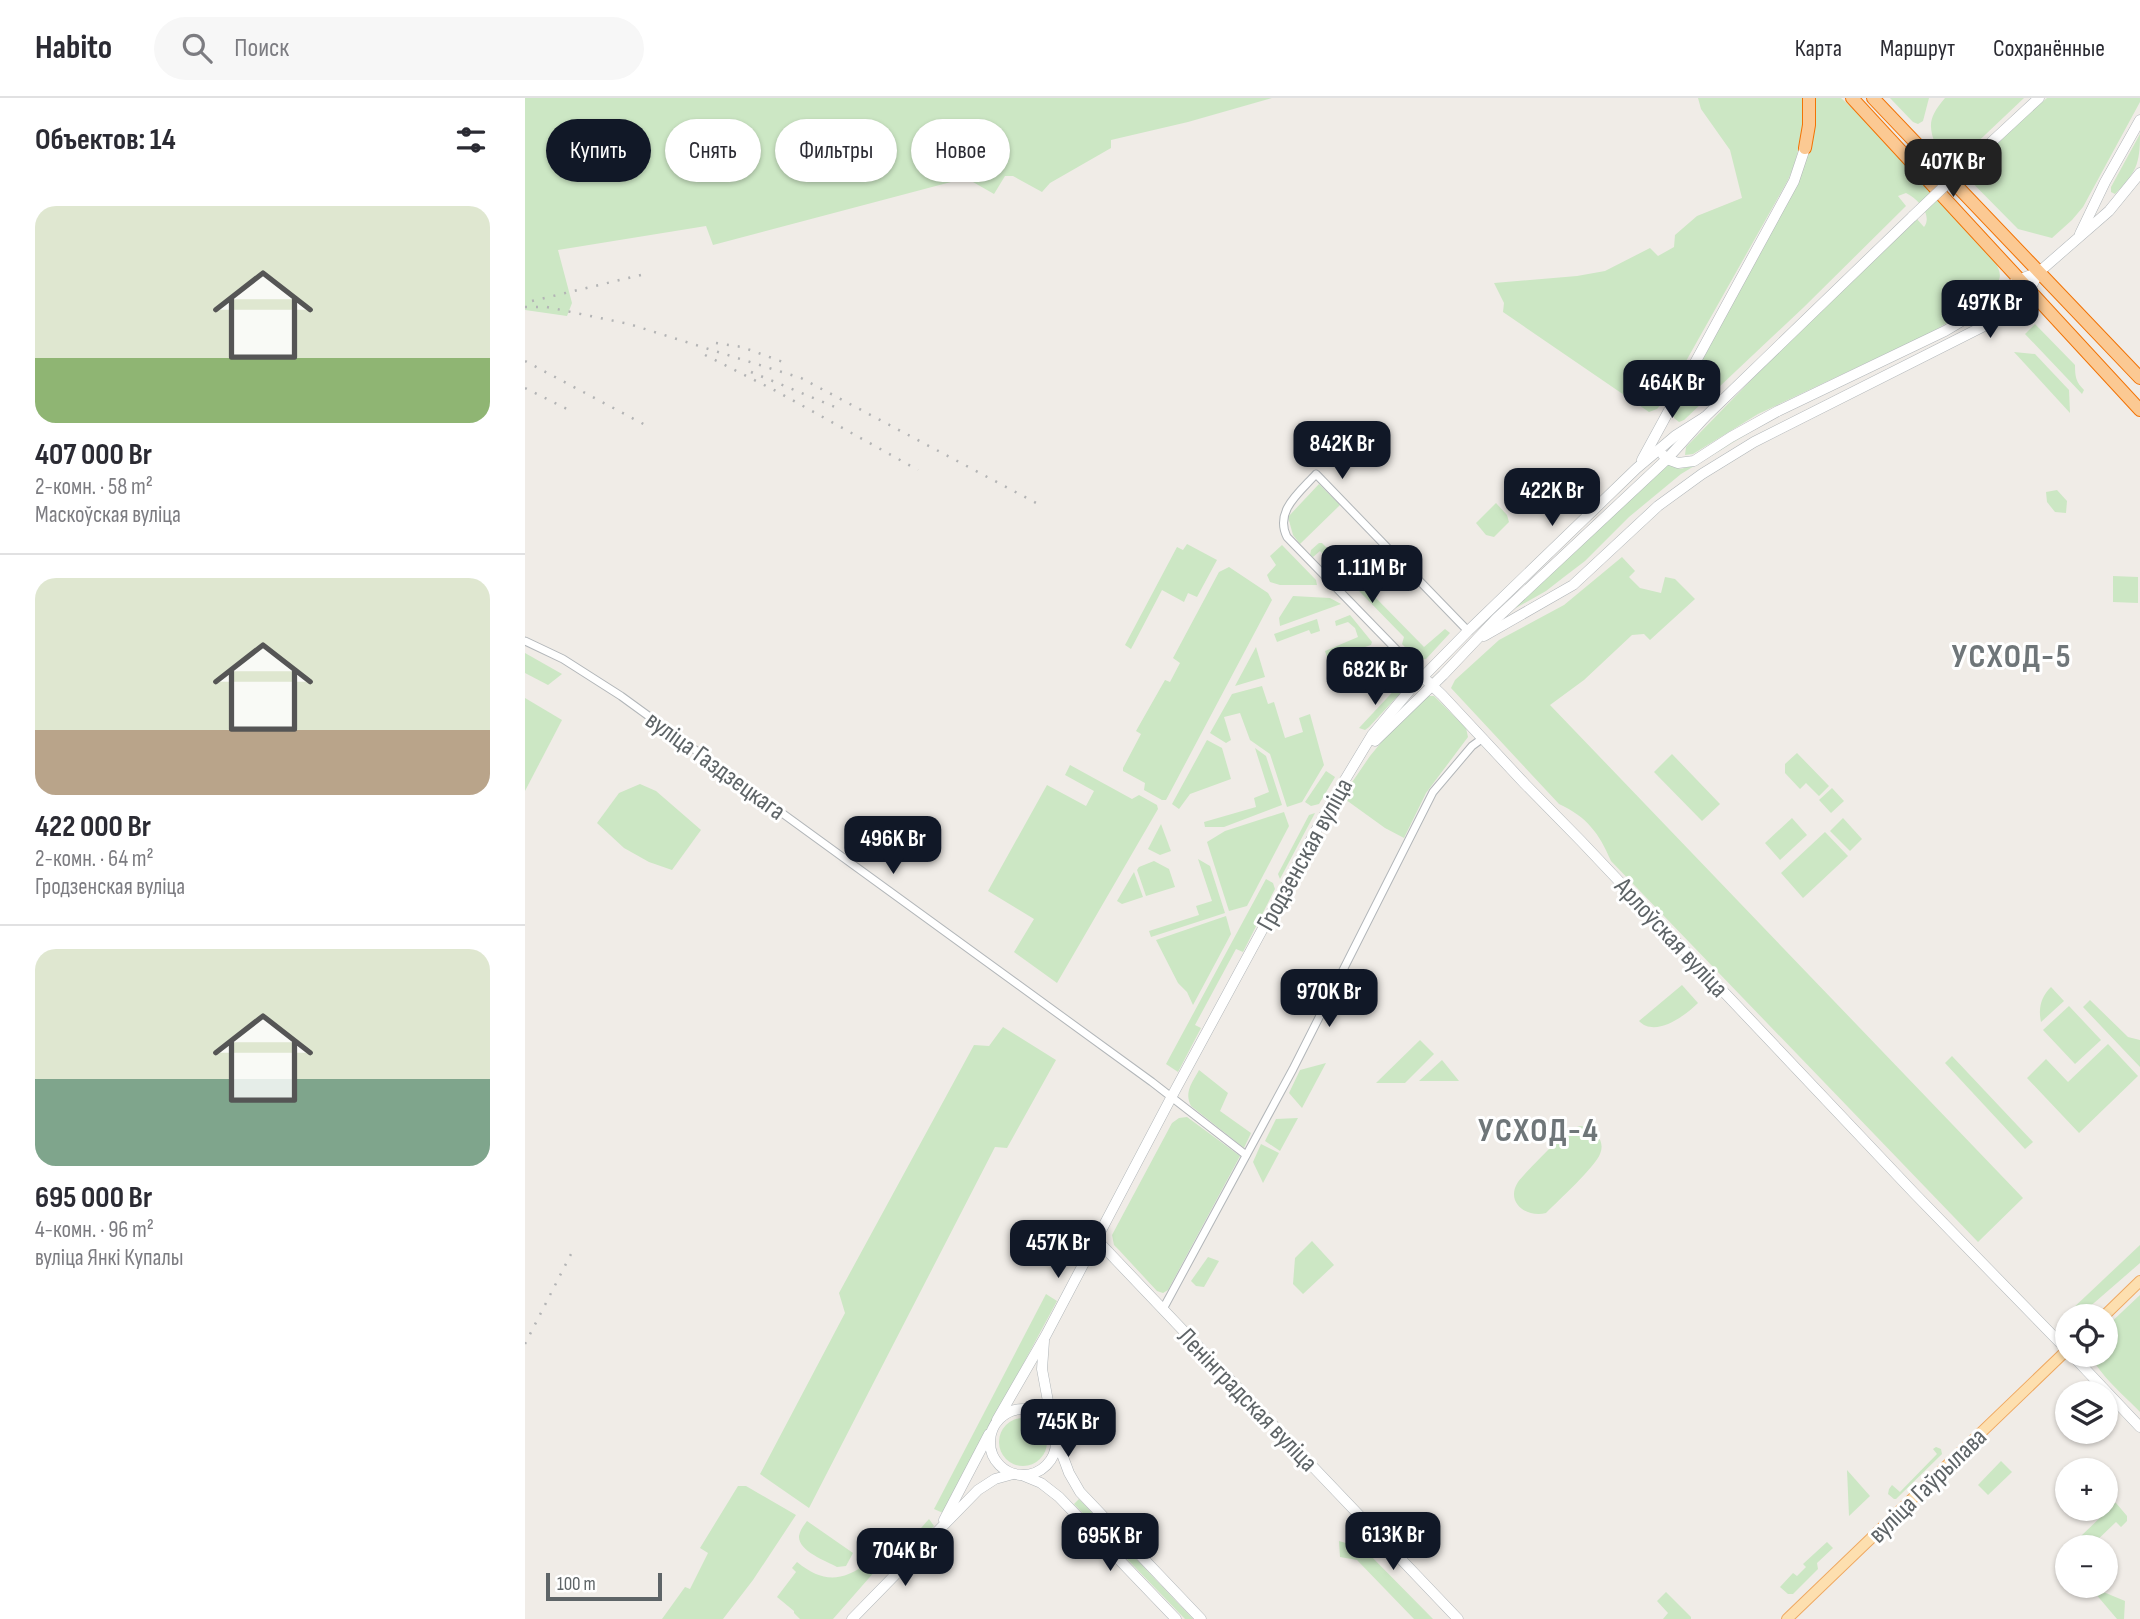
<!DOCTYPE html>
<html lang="ru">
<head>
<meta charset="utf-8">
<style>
  body { margin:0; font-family:"Sofia Sans Condensed",sans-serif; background:#f7f7f7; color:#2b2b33; height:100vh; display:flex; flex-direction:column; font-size:26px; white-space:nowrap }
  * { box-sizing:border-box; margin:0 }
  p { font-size:23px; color:#7c7c81 }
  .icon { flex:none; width:38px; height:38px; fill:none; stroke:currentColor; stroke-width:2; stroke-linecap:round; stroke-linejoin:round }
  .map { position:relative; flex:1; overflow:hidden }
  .panel { display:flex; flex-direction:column; background:#fff; width:525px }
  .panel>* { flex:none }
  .hud { position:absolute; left:21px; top:21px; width:665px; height:63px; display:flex; gap:14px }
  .tools { position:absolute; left:1530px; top:1206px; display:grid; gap:14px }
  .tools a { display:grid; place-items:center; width:63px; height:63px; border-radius:50%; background:#fff; box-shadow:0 2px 5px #0004; font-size:35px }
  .scale { position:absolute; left:21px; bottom:18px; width:116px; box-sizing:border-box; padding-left:7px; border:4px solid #5e6467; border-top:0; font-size:19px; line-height:24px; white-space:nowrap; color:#5e6467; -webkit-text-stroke:5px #fff; paint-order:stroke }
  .price { position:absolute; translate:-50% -60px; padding:0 16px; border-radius:14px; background:#111827; color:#fff; font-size:23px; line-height:46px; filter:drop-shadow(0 2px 4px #0008) }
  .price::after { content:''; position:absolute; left:50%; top:42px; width:21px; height:16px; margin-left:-10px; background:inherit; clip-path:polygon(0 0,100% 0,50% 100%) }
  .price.current { background:#222; color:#fff }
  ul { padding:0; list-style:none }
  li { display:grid; align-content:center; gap:14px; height:371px; padding:0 35px }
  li+li { border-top:2px solid #e1e1e2 }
  li span { display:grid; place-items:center; height:217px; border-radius:21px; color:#555 }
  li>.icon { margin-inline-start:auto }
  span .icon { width:126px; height:126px; fill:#fffc; stroke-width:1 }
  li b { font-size:30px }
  h2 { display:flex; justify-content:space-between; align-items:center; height:84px; padding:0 35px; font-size:30px }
  .pill { padding:0 24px; border-radius:32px; background:#fff; box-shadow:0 2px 5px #0004; font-size:24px; line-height:63px }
  .pill.current { background:#111827; color:#fff }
  header { display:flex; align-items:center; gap:42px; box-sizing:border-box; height:98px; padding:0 35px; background:#fff; border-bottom:2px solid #e1e1e2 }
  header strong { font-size:33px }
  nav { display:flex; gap:38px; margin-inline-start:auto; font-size:24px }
  .search { width:490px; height:63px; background:#f7f7f7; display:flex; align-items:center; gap:18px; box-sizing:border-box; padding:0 24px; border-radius:38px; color:#7c7c81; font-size:26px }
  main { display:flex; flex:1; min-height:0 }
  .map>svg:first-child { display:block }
  .green { fill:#cce7c4 }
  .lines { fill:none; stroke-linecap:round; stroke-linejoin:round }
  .street-casing { stroke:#b2b6b9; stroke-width:9 }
  .secondary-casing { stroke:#b1b6b9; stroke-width:11 }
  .primary-casing { stroke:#efa861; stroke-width:12 }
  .highway-casing { stroke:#f27305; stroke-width:14 }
  .street { stroke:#fff; stroke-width:7 }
  .secondary { stroke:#fff; stroke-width:10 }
  .primary { stroke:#fddfaf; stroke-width:10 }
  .highway { stroke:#fbc993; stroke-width:12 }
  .rail { stroke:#b3b4b5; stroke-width:2.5; stroke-dasharray:2 9; stroke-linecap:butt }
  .secondary-bridge-casing { stroke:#b1b6b9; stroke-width:11; stroke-linecap:butt }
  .secondary-bridge { stroke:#fff; stroke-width:10 }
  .labels { text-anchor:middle; stroke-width:6; stroke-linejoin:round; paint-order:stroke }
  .street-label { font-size:26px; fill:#5e6467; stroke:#fff }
  .district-label { font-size:33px; font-weight:bold; letter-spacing:2px; fill:#6f7679; stroke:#fff }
</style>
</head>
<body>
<header>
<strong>Habito</strong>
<div class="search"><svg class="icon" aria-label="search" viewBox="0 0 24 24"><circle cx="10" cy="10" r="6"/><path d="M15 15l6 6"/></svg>Поиск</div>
<nav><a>Карта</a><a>Маршрут</a><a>Сохранённые</a></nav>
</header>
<main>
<section class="panel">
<h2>Объектов: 14<svg class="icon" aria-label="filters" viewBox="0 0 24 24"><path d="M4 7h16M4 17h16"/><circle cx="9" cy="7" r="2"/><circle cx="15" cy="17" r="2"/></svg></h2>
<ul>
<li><span style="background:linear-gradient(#dfe7d0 70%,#8fb573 0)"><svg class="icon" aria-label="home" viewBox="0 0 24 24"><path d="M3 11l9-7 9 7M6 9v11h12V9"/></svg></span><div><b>407 000 Br</b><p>2-комн. · 58 m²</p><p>Маскоўская вуліца</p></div></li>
<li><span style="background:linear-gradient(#dfe7d0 70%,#b9a48a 0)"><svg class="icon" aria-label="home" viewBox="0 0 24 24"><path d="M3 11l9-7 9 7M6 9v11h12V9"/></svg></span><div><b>422 000 Br</b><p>2-комн. · 64 m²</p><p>Гродзенская вуліца</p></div></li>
<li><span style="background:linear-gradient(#dfe7d0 60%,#7fa58c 0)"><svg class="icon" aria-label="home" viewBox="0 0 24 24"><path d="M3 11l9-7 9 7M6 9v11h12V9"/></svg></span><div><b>695 000 Br</b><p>4-комн. · 96 m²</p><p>вуліца Янкі Купалы</p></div></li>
</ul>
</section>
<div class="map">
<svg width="1615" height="1521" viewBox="0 0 1615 1521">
  <rect width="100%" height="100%" fill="#f0ece7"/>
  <g class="green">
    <path d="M0 0H747L663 24 586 42V50L525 85 517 94 488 78H480L469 96 441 80 188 147 181 128 33 152 47 205 42 218 0 212Z"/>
    <path d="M1173 0H1277C1279 29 1275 55 1263 82L1138 304 1132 311 1124 314 978 214 979 205 969 185 1052 178 1080 173 1125 150 1133 158 1149 149 1150 137 1172 118 1217 100 1205 52 1176 11Z"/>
    <path d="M1288 0H1316L1350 31 1470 164C1474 171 1477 177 1473 184 1466 200 1423 224 1407 234L1233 316 1168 356 1160 357 1161 349 1278 229 1391 120 1399 129C1408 117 1393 101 1381 95L1373 98 1381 108 1279 209 1159 322 1154 324 1149 320V315L1275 79 1284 52Z"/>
    <path d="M1365 0H1404L1398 23 1393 26 1388 24Z"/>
    <path d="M1420 0H1499L1442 54 1433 44 1430 46C1428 60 1438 71 1450 77L1459 74 1449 62 1522 0H1615V4L1558 109 1547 122 1527 140 1493 131 1411 48C1402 26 1405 18 1420 0Z"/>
    <path d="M1615 36C1615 67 1611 74 1590 96L1586 94V89Z"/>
    <path d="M1510 226 1550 267C1550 279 1551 284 1559 292L1557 296 1500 236Z"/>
    <path d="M1489 254 1510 256 1544 292 1545 315Z"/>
    <path d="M1249 320 1156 376 1104 419 1060 463 1039 479 1021 493 973 520 1143 366 1155 371 1168 368Z"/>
    <path d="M794 386 815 407 775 446 768 437 763 419Z"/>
    <path d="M1532 392 1542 403 1541 415 1530 414 1522 404 1521 394Z"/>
    <path d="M971 405 982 417 984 424 969 439 961 437 951 425Z"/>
    <path d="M794 445H797L899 549 920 531 925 535 901 561 892 562 877 546 879 539 795 453 788 459 785 457 786 452Z"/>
    <path d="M662 446 692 462 672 499 663 495 659 504 637 492 606 551 600 547 652 449 658 452Z"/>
    <path d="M757 447 791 482 792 487H755L745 484 742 477 751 467 745 458Z"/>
    <path d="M1097 459 1110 473 1104 479 1115 490 1136 495 1140 479 1150 481 1170 501 1125 542 1119 536 1107 537 1059 582 1025 607 1498 1100 1453 1144 1086 763C1074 735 1062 719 1034 706L926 590 930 582 974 542 1039 507Z"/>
    <path d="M704 469 743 495 747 502 641 702H637L619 692 620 685 598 673V670L616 636 611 633 640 582 645 584 655 565 648 560 694 474Z"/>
    <path d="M1588 478 1613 479V505L1588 504Z"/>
    <path d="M768 498 805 500 816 506 755 528 754 520Z"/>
    <path d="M825 517 847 544 846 547 803 562 800 553 833 539 830 530 823 524 811 528 810 523Z"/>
    <path d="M792 521 795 533 786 536 784 532 752 544 749 536Z"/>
    <path d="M731 549 740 579 710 588Z"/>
    <path d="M0 555 37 576 23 587 0 575Z"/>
    <path d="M875 586 880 590 844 629 840 632 834 630Z"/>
    <path d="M737 588 743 606 749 604 760 640 778 634 774 620 785 616 799 667 777 704 762 709 745 656 725 642 715 615 699 619 706 642 701 645 685 635 707 596Z"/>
    <path d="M901 598H909L941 630 943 639 901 695 879 740 860 730 817 699 845 658 869 629Z"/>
    <path d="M0 600 37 622 0 693Z"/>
    <path d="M682 642 697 650 706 681 665 696 654 711 647 706Z"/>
    <path d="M730 650 741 658 757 707 699 729H680L679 724 731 709 729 700 744 694Z"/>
    <path d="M1272 655 1304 688 1294 698 1281 685 1275 691 1260 675V666Z"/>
    <path d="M1147 656 1195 706 1177 723 1129 674Z"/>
    <path d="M545 667 607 701 614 697 632 707 633 711 532 885 489 854 509 821 463 793 522 687 561 708 569 693 540 677Z"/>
    <path d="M801 673 810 679 794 706 786 708 780 704Z"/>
    <path d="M115 686 131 693 176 732 147 772 124 764 99 750 72 725 94 695Z"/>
    <path d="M1307 690 1319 703 1306 715 1294 702Z"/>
    <path d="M759 714 764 728 722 808 704 813 682 744 700 733Z"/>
    <path d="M790 715 755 781 753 776 784 717Z"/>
    <path d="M1267 720 1282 737 1255 762 1240 745Z"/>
    <path d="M1318 720 1337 741 1325 753 1305 733Z"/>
    <path d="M636 726 646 753 635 757 623 751Z"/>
    <path d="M1300 734 1323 758 1278 800 1256 775Z"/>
    <path d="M673 761 685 768 700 815 626 839 624 833 674 817 671 808 687 803Z"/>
    <path d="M629 763 644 771 650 789 621 798 612 772 614 769Z"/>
    <path d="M609 774 618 799 597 806 592 803Z"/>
    <path d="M741 781 748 785 750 791 718 854 711 851 670 927 676 930 653 974 641 966Z"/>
    <path d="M701 818 706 836 668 907 662 894 653 885 631 842Z"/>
    <path d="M1157 887 1173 905C1160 918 1130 940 1114 923Z"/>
    <path d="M1526 889 1539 903 1516 924C1513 910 1516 899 1526 889Z"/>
    <path d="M1565 902 1603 939 1615 942V969L1558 909Z"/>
    <path d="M1544 908 1576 942 1550 966 1518 932Z"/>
    <path d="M478 929 531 962 482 1050 470 1049 284 1410 235 1376 320 1215 314 1195 449 947 464 948Z"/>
    <path d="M895 942 909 956 880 985H851Z"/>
    <path d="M1583 946 1613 978 1554 1035 1502 980 1521 961 1543 984Z"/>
    <path d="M1427 958 1508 1044 1500 1051 1420 965Z"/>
    <path d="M917 962 934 983H894Z"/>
    <path d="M801 965 777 1010 764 995 775 972Z"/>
    <path d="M674 972 703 995 695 1013 726 1035 719 1050 666 1008C659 994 667 985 674 972Z"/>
    <path d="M662 1019 715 1058 643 1192 638 1195 632 1193 594 1152 589 1147 587 1137 647 1025 654 1020Z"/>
    <path d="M773 1020 755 1053 740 1043 751 1021Z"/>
    <path d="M1056 1028C1069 1030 1081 1042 1075 1056 1070 1069 1033 1103 1021 1115 1001 1120 980 1104 993 1084 999 1076 1037 1037 1045 1032 1050 1029 1051 1029 1056 1028Z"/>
    <path d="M736 1046 754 1055 738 1085 728 1064Z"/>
    <path d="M787 1143 809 1167 778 1196 768 1186 770 1160Z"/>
    <path d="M1615 1147V1165L1554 1218H1549L1544 1214Z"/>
    <path d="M683 1159 694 1163 679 1189 671 1188 666 1183Z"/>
    <path d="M521 1196 532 1203 418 1415 409 1411Z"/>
    <path d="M1615 1197V1314C1601 1299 1573 1276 1566 1257L1580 1256V1230Z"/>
    <circle cx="498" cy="1344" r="24"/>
    <path d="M1411 1349 1416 1351 1417 1356 1371 1401H1369L1363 1396 1364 1391 1367 1387 1375 1394 1412 1356 1408 1351Z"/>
    <path d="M1476 1363 1487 1374 1463 1397 1453 1387Z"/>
    <path d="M1322 1372 1345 1398 1324 1418Z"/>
    <path d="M213 1388H221L271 1417 228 1482 198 1521H137L160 1489 165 1491 183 1455 175 1450Z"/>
    <path d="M554 1401 668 1521H660L549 1406Z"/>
    <path d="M1585 1405H1591L1602 1418V1423L1596 1429 1591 1424 1566 1448 1556 1438 1581 1414 1578 1411Z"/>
    <path d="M404 1421 409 1428 372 1469 365 1465Z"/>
    <path d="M282 1423 328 1455 321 1468 312 1469C301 1463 273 1453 274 1438 275 1432 279 1427 282 1423Z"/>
    <path d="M814 1443 838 1450 908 1521H889L832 1462 815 1459Z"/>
    <path d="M1302 1444 1308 1450 1292 1465 1293 1471 1268 1496H1263L1255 1489 1268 1475 1272 1478 1281 1469 1278 1466Z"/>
    <path d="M272 1464C298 1485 316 1484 343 1465L351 1472 308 1521H275L269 1515V1513L252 1499 271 1474 267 1470Z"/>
    <path d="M1564 1488 1600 1503 1599 1521H1592Z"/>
    <path d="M1141 1494 1166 1519V1521H1138L1143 1515 1132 1503Z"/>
  </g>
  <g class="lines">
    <defs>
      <g id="street">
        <path d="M0 543 38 561 96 598 627 984 721 1057"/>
        <path d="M898 579 762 439C749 413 775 394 791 376L943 533"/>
        <path d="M638 1211 768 971 908 694 947 648 958 640"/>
      </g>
      <g id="secondary">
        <path d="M1447 62 1514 0"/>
        <path d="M1555 136 1580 84 1615 22"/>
        <path d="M1138 357 1142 361 1153 365 1169 363 1206 339 1253 313 1420 233 1452 214 1493 182 1514 174 1584 113 1615 75"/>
        <path d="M1117 362 1269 83 1280 50"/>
        <path d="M959 538 1048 487 1133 408 1177 376 1229 344 1459 228 1504 193 1514 174"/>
        <path d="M898 579 917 597 1000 686 1056 743 1390 1096 1542 1252"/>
        <path d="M850 643 918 577 971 521 1142 361 1180 319 1388 118"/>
        <path d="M572 1142 933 1521"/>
        <path d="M519 1243 517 1271 527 1325"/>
        <path d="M1546 1256 1615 1329"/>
        <circle cx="498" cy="1344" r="33"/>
        <path d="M472 1322 521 1237 647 998 806 705 847 637 885 592 943 533 1112 370 1150 338 1180 319"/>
        <path d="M531 1340 544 1375 555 1394 676 1521"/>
        <path d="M499 1378 516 1385 534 1399 651 1521"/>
        <path d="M419 1422 464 1336"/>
        <path d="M327 1521 453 1392 470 1381 488 1376"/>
      </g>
      <g id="primary">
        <path d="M1579 1218 1615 1183"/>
        <path d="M1262 1521 1542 1252"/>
      </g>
      <g id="highway">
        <path d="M1327 0 1615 312"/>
        <path d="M1348 0 1615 280"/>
        <path d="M1280 50 1284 27V0"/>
      </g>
    </defs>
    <use href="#street" class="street-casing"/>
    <use href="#secondary" class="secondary-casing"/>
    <use href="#primary" class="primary-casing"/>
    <use href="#highway" class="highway-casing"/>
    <use href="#street" class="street"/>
    <use href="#secondary" class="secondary"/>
    <use href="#primary" class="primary"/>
    <use href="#highway" class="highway"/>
    <g class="rail">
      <path d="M7 203 120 176"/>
      <path d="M0 209H22L104 226 276 280 515 407"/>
      <path d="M191 245 217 249 258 264"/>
      <path d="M180 257 251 293 393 372"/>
      <path d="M0 263 124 329"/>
      <path d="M226 274 310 309"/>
      <path d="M0 290 46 313"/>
      <path d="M0 1246 46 1156"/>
    </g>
    <defs>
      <path id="secondary-bridge" d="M1388 118 1447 62"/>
    </defs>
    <use href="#secondary-bridge" class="secondary-bridge-casing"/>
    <use href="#secondary-bridge" class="secondary-bridge"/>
  </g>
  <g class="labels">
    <g class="street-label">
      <text transform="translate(191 667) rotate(36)" y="9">вуліца Газдзецкага</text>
      <text transform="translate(779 756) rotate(-61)" y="9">Гродзенская вуліца</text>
      <text transform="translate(1147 839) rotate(47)" y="9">Арлоўская вуліца</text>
      <text transform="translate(723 1301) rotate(46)" y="9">Ленінградская вуліца</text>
      <text transform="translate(1402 1387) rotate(-44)" y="9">вуліца Гаўрылава</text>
    </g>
    <g class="district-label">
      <text x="1487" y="569">УСХОД-5</text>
      <text x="1014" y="1043">УСХОД-4</text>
    </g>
  </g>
</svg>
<div class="tools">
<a><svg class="icon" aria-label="locate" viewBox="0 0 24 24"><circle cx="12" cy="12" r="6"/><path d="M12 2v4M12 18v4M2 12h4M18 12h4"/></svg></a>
<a><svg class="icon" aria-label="layers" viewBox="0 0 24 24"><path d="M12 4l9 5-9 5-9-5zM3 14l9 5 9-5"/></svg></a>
<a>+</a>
<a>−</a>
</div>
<div class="scale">100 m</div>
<b class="price current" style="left:1428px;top:101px">407K Br</b>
<b class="price" style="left:1465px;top:242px">497K Br</b>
<b class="price" style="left:1147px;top:322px">464K Br</b>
<b class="price" style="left:817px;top:383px">842K Br</b>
<b class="price" style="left:1027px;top:430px">422K Br</b>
<b class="price" style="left:847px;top:507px">1.11M Br</b>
<b class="price" style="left:850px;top:609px">682K Br</b>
<b class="price" style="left:368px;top:778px">496K Br</b>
<b class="price" style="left:804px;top:931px">970K Br</b>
<b class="price" style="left:533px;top:1182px">457K Br</b>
<b class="price" style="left:543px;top:1361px">745K Br</b>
<b class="price" style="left:868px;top:1474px">613K Br</b>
<b class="price" style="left:585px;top:1475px">695K Br</b>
<b class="price" style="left:380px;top:1490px">704K Br</b>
<div class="hud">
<a class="pill current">Купить</a>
<a class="pill">Снять</a>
<a class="pill">Фильтры</a>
<a class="pill">Новое</a>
</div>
</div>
</main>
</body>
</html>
